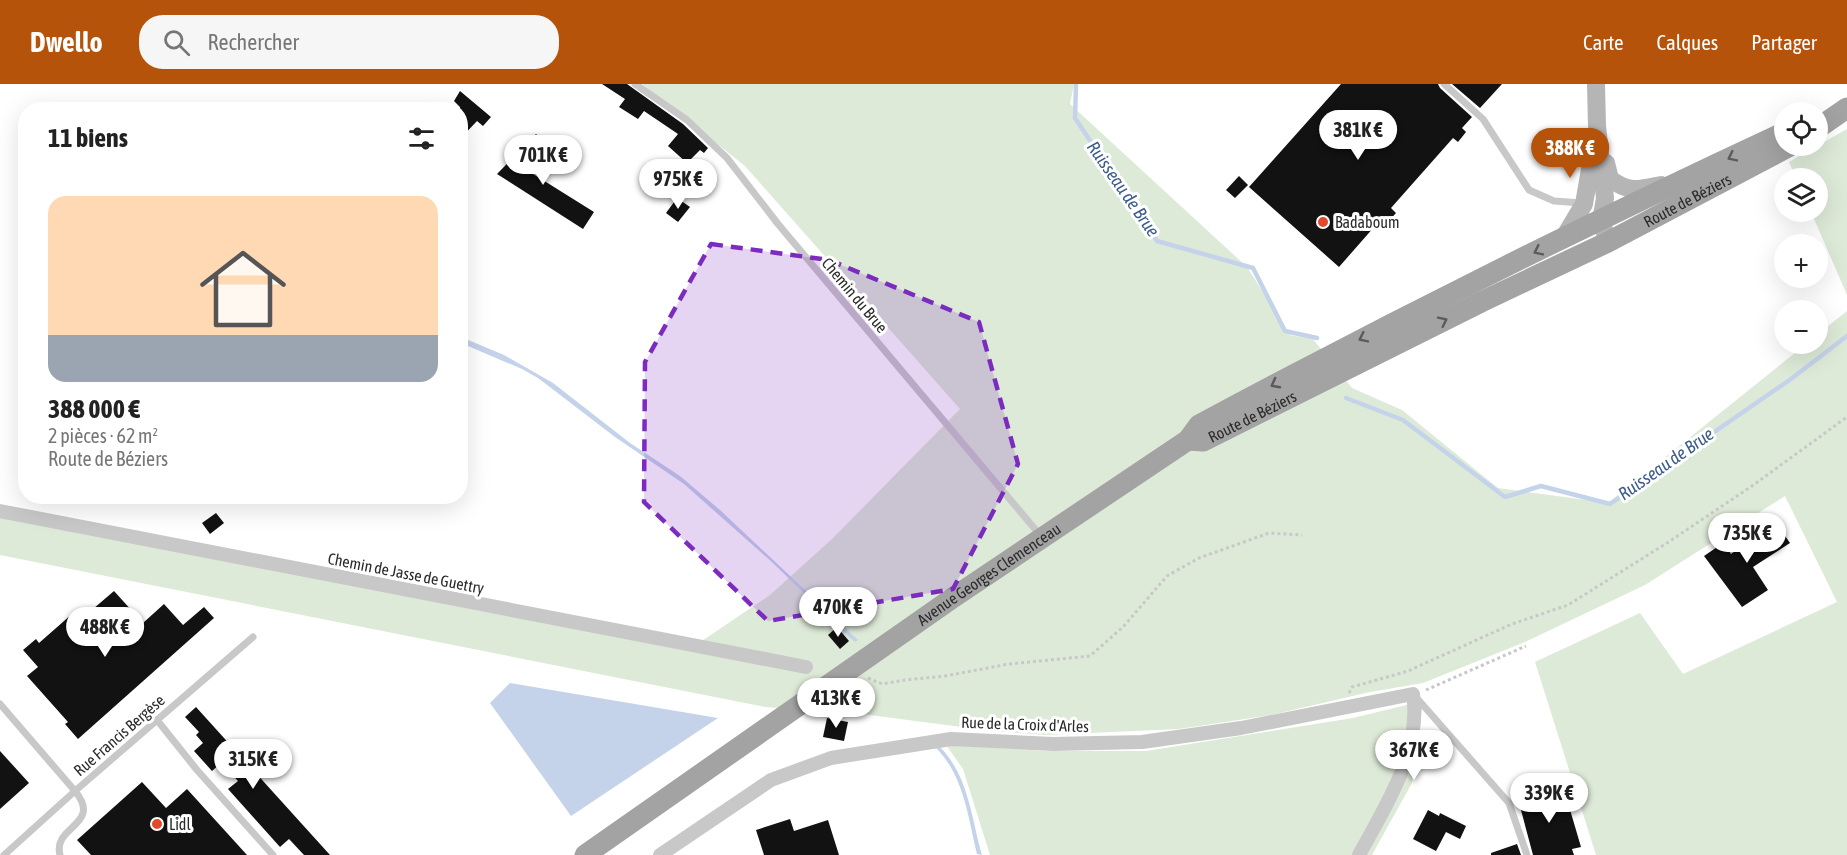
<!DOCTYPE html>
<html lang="fr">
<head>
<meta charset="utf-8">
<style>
  body { margin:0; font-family:"Asap Condensed",sans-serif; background:#f6f6f6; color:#222; height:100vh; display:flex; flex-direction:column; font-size:22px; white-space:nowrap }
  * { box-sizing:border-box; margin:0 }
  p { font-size:20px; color:#767676 }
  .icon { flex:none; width:33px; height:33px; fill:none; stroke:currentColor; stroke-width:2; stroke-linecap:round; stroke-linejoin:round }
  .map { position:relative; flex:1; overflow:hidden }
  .side { position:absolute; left:18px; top:18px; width:450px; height:402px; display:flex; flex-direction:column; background:#fff; border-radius:24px; box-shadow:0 6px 24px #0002 }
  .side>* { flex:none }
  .fabs { position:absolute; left:1774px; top:18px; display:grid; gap:12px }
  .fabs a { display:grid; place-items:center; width:54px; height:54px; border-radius:50%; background:#fff; box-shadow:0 6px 24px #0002; font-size:30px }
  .price { position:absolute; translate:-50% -51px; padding:0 14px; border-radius:21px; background:#fff; color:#222; font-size:20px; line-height:39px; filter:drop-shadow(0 2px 3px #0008) }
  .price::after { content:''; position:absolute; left:50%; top:36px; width:18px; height:14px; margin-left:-9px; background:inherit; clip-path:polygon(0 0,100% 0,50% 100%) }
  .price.selected { background:#b45309; color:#fff }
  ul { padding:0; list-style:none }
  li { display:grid; align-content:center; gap:12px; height:318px; padding:0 30px }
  li span { display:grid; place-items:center; height:186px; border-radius:18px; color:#555 }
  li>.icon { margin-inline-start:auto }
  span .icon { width:108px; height:108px; fill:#fffc; stroke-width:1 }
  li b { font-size:26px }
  h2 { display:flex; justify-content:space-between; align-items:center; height:72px; padding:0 30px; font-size:26px }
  header { display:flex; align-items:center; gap:36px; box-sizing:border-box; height:84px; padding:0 30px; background:#b45309; color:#fff }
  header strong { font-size:28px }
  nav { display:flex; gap:33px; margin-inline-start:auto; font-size:21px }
  .search { width:420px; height:54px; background:#f6f6f6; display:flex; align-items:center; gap:15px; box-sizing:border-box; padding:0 21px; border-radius:24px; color:#767676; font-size:22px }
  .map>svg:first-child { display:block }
  .green { fill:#deead8 }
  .water { fill:#c4d3ea }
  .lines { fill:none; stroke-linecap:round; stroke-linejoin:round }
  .stream { stroke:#c4d3ea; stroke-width:4.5 }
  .building { fill:#121212 }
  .path { stroke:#c8c8c8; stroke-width:3; stroke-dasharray:3 3; stroke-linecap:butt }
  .lane { stroke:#c8c8c8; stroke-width:7 }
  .street { stroke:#c8c8c8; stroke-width:14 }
  .secondary { stroke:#b5b5b5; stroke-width:18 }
  .primary { stroke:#a3a3a3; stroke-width:21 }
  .oneway { stroke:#5b5b5b }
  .marked { fill:#7b2cbf; fill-opacity:0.2; stroke:#7b2cbf; stroke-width:4.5; stroke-dasharray:12 8; stroke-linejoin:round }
  .poi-dot { fill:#e3482d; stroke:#fff; stroke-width:2 }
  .labels { text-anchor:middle; stroke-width:6; stroke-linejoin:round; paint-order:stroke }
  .street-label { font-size:16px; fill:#2b2b2b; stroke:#fff }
  .poi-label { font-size:16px; fill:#2b2b2b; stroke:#fff; text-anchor:start }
  .water-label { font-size:18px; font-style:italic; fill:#3b5b8c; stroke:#fff }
</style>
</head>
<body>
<header>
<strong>Dwello</strong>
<div class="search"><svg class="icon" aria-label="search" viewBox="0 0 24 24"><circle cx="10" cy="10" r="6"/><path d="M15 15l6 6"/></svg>Rechercher</div>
<nav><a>Carte</a><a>Calques</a><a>Partager</a></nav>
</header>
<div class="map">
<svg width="1847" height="771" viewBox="0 0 1847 771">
  <rect width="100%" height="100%" fill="#fff"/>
  <g class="green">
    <path d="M642 0H1074L1070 20 1247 183 1290 251 1313 255 1352 304 1402 326 1498 404 1608 419 1806 260H1818V250L1847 227V771H1596L1535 578 1640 529 1683 590 1837 518 1785 412 1645 501 1525 558 1423 599 1370 608 1271 631 1179 645 1045 651 992 647 862 630 765 623 0 471V432L687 567 770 511 832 455 960 325 745 82Z"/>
    <path d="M1847 45V211L1811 128H1818V94H1796L1789 78Z"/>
    <path d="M1423 617 1412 699 1372 771H990L963 685 946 661 1046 667H1146L1353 634Z"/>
  </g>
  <g class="water">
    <path d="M461 253 504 271 553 299 630 359 680 392 720 426 858 556 855 558 850 554 773 479 684 400 615 353 538 294 522 285 461 259Z"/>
    <path d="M510 599 718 634 571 732 490 619Z"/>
    <path d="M940 663C969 693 971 733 982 771L977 770C968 733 964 692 936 664Z"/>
  </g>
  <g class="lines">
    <g class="stream">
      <path d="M1076 0 1075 34 1157 157 1253 184 1285 247 1317 254"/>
      <path d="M1346 314 1403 336 1505 413 1541 402 1610 420 1791 295 1847 252"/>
    </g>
  </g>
  <g class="building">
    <path d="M602 0H627L683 40 708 64 704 69 700 66 687 79 668 62 678 50 644 27 638 35 619 23 625 15Z"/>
    <path d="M1341 0H1438L1440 4 1472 33 1462 44 1466 48 1458 58 1453 54 1391 124 1396 129 1387 139 1382 134 1339 183 1249 103Z"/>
    <path d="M1452 0H1502L1480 24Z"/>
    <path d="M460 7 491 33 483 42 477 37 460 55V23L454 17Z"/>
    <path d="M536 50 544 58 522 83 594 128 583 145 497 90Z"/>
    <path d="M1239 92 1248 101 1235 114 1226 106Z"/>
    <path d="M677 114 690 123 678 138 666 129Z"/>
    <path d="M216 429 224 439 210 450 202 439Z"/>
    <path d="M1776 439 1790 459 1753 483 1768 506 1742 523 1704 472 1723 459 1731 470Z"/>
    <path d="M114 507 143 539 164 520 183 541 204 523 214 534 78 655 65 640 68 638 27 592 38 583 23 566 36 555 39 559 72 530 79 537Z"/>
    <path d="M837 543 849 557 840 565 828 551Z"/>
    <path d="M196 623 234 665 330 771H304L289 755 280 763 228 705 238 697 221 679 212 687 194 667 203 659 196 651 199 648 185 633Z"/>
    <path d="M827 634 848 638 844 657 823 653Z"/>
    <path d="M0 667 29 699 0 725Z"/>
    <path d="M142 698 166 724 187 705 247 771H91L77 756Z"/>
    <path d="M1554 705 1557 714 1566 712 1581 763 1572 765 1574 771H1533L1518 715Z"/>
    <path d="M1428 726 1439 732 1440 729 1466 742 1460 755 1446 748 1436 767 1413 755Z"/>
    <path d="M790 735 794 747 828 736 839 771H764L756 746Z"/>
    <path d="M1517 760 1521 771H1491V769Z"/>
  </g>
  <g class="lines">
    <g class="path">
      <path d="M868 594 882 600 905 596 945 592 1009 580 1090 572 1123 543 1167 492 1199 474 1269 449 1302 451"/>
      <path d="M1426 606 1526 562"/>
      <path d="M1349 609 1352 603 1408 587 1512 540 1568 521 1667 459 1752 402 1847 333"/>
    </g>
    <g class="lane">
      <path d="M635 0 687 36 727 74 778 140 1040 451"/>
      <path d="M1444 0 1483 35 1529 106 1554 117 1582 119"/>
      <path d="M1415 612 1509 719 1527 771"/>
      <path d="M0 620 75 707C103 741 52 742 60 771"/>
      <path d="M157 636 197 686 273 771"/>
      <path d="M4 771 75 707 253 553"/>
    </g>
    <g class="street">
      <path d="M0 427 806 583"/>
      <path d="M660 771 771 696 831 674 951 655 1053 660 1142 658 1241 644 1413 610C1422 667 1385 723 1359 771"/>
    </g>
    <g class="secondary">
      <path d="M1596 0 1597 42 1605 114 1601 137 1608 158"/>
      <path d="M1606 79 1610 95C1630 109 1637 106 1661 101"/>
      <path d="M1563 155 1584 120 1594 62"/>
    </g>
    <g class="primary">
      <path d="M1818 44 1847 24"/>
      <path id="s1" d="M1188 356 1203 357 1481 218 1608 158 1790 62"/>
      <path id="s2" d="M585 771 954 513 1188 356 1199 341C1391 238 1587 140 1785 48"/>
    </g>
  </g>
  <defs><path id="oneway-chevron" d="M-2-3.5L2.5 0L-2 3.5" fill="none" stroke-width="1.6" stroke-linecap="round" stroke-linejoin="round" transform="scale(1.5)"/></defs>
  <g class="oneway">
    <use href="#oneway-chevron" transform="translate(1732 73) rotate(154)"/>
    <use href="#oneway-chevron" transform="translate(1538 167) rotate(154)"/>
    <use href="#oneway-chevron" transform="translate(1443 237) rotate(-26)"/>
    <use href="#oneway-chevron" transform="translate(1363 254) rotate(154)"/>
    <use href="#oneway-chevron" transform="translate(1275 300) rotate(152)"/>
  </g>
  <path class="marked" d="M711 160 829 176 979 238 1018 380 953 505 768 537 644 418 645 278Z"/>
  <g class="poi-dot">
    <circle cx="1323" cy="138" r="6"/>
    <circle cx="157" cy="740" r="6"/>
  </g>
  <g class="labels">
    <g class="street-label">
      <text dy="6" stroke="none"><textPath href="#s1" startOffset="556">Route de Béziers</textPath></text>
      <text transform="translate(855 211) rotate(50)" y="6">Chemin du Brue</text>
      <text dy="6" stroke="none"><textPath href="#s1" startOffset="70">Route de Béziers</textPath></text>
      <text transform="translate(406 489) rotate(11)" y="6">Chemin de Jasse de Guettry</text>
      <text dy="6" stroke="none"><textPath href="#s2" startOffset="492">Avenue Georges Clemenceau</textPath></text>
      <text transform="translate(1025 640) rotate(2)" y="6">Rue de la Croix d'Arles</text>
      <text transform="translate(119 651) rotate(-41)" y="6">Rue Francis Bergèse</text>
    </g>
    <g class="poi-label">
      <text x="1335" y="144">Badaboum</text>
      <text x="169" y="746">Lidl</text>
    </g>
    <g class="water-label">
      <text transform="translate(1123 105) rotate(55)" y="6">Ruisseau de Brue</text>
      <text transform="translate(1666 380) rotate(-35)" y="6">Ruisseau de Brue</text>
    </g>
  </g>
</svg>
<div class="fabs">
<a><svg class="icon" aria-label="locate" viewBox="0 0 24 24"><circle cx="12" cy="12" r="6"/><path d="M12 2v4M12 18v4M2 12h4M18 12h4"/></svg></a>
<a><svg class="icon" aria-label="layers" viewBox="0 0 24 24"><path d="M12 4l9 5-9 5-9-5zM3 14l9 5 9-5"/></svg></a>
<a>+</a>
<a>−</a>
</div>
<b class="price" style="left:1358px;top:77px">381K €</b>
<b class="price selected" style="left:1570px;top:95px">388K €</b>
<b class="price" style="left:543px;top:102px">701K €</b>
<b class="price" style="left:678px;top:126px">975K €</b>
<b class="price" style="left:1747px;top:480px">735K €</b>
<b class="price" style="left:838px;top:554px">470K €</b>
<b class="price" style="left:105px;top:574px">488K €</b>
<b class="price" style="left:836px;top:645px">413K €</b>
<b class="price" style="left:1414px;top:697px">367K €</b>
<b class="price" style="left:253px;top:706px">315K €</b>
<b class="price" style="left:1549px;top:740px">339K €</b>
<section class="side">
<h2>11 biens<svg class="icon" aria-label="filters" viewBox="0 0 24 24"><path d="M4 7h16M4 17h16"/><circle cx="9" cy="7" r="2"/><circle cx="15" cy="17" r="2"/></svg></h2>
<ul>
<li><span style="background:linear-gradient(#ffd9b3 75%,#9aa5b1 0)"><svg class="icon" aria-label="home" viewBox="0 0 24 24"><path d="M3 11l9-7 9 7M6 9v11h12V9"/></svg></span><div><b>388 000 €</b><p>2 pièces · 62 m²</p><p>Route de Béziers</p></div></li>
</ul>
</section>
</div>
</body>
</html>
